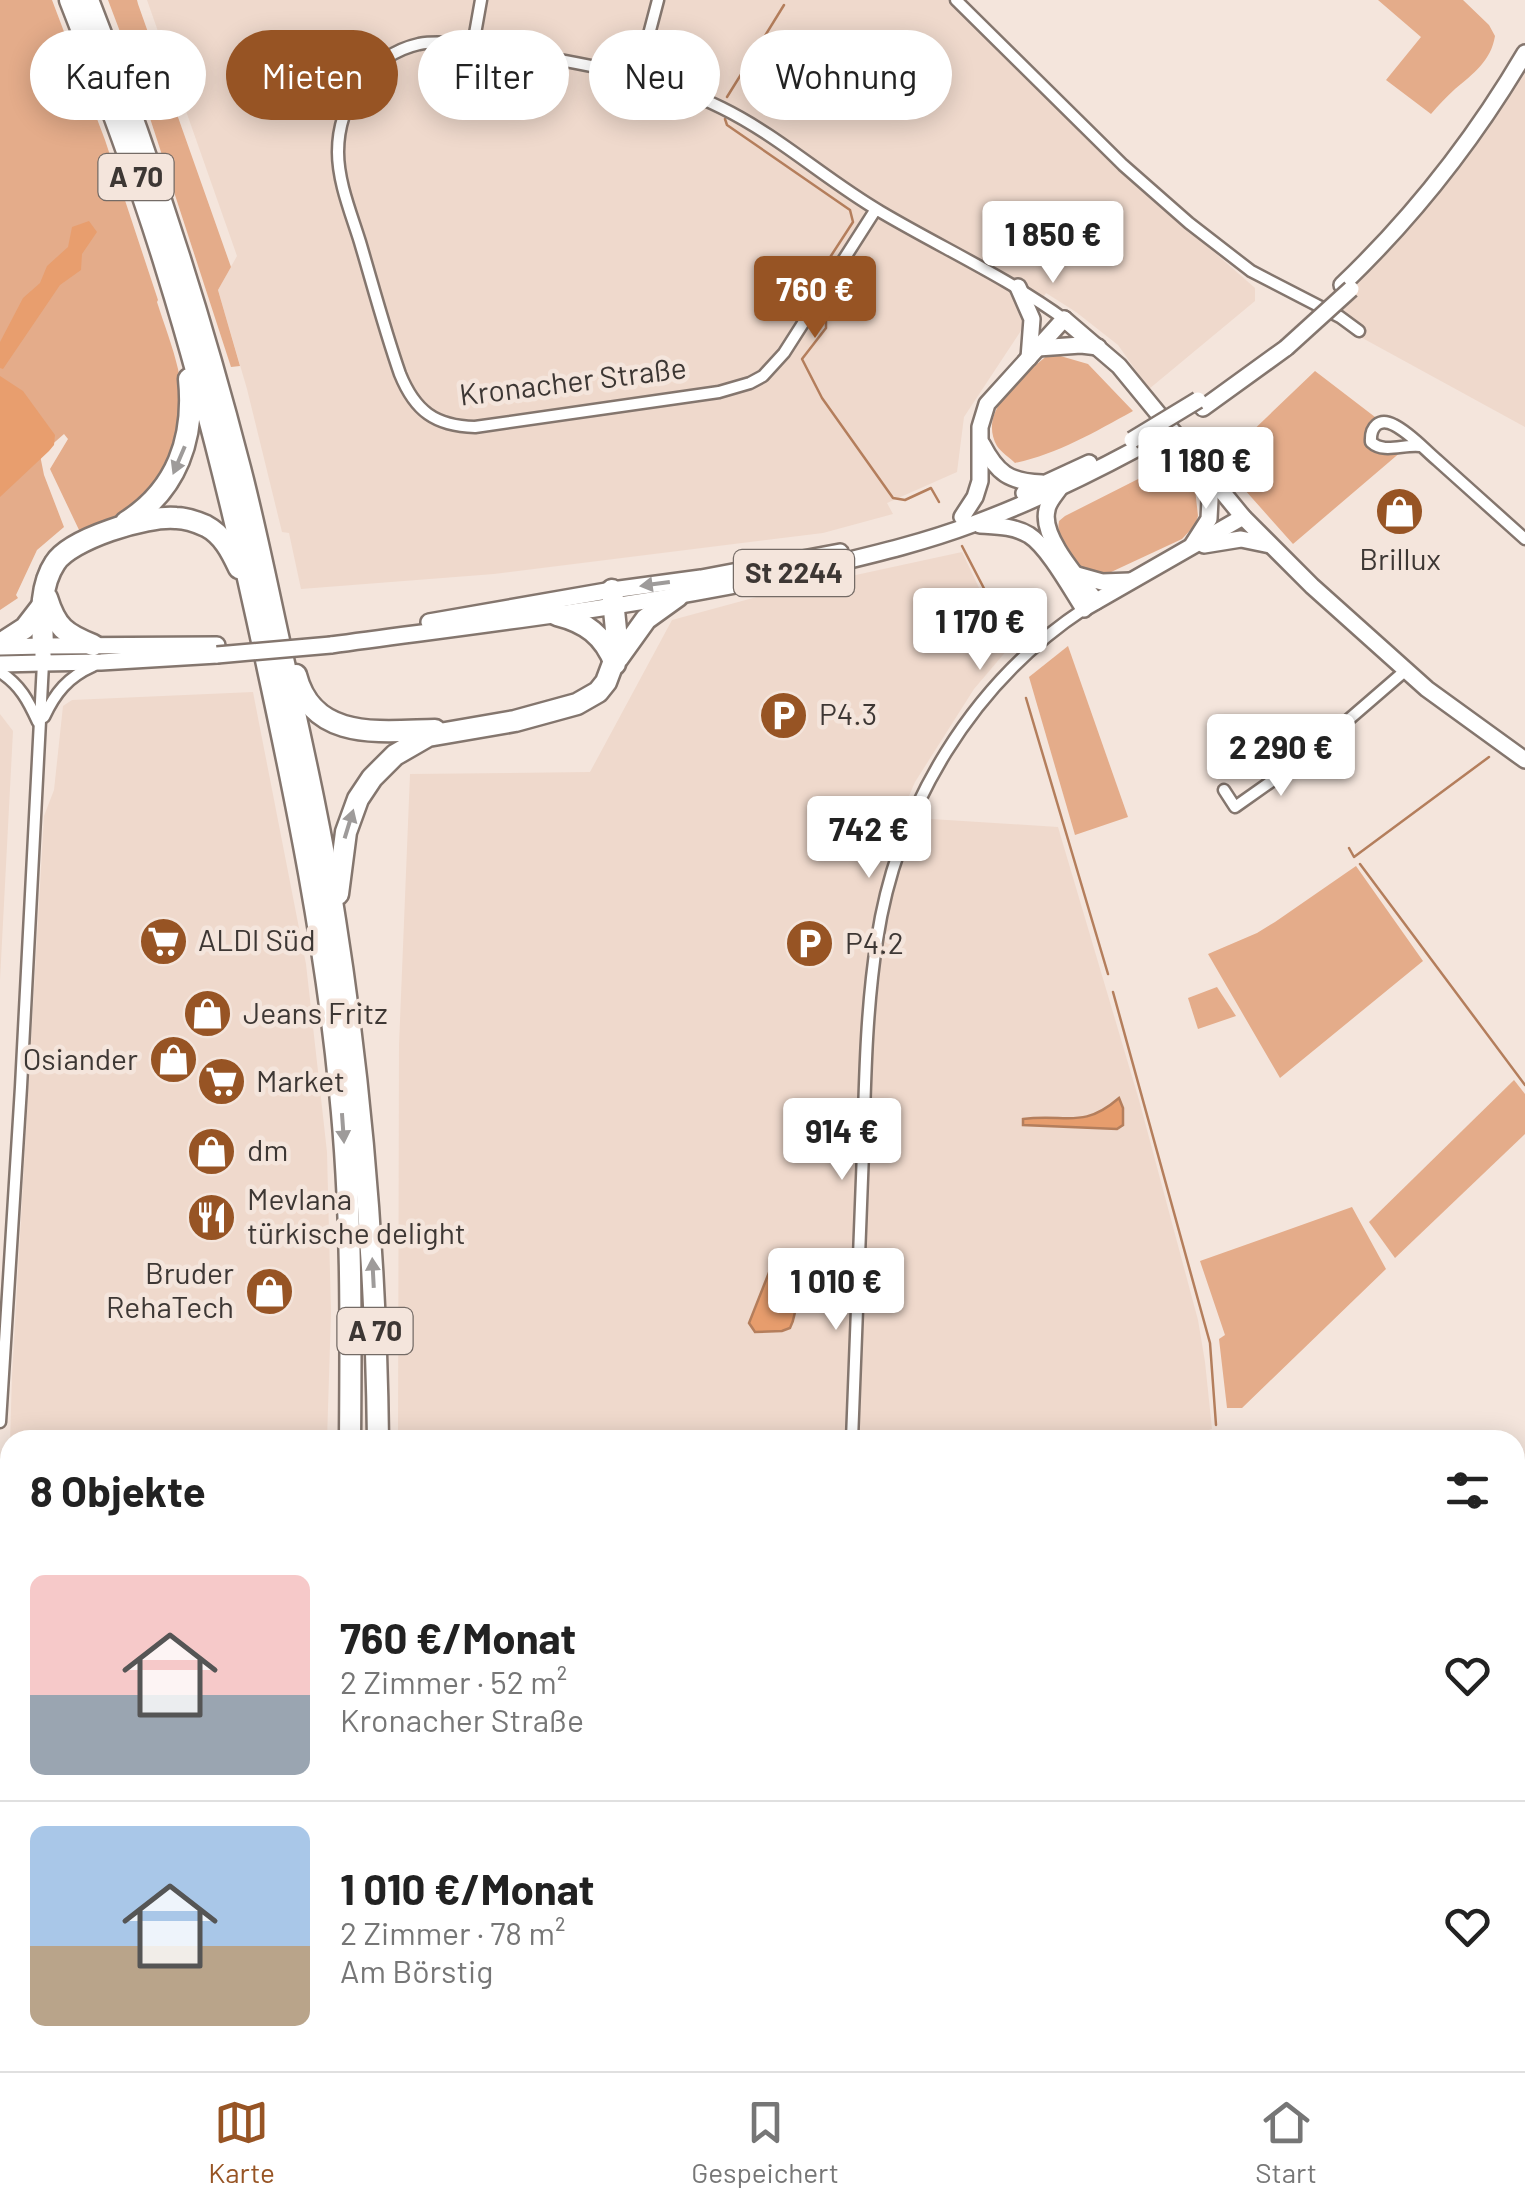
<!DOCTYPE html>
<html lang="de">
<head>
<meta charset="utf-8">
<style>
  body { margin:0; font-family:Barlow,sans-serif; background:#f6f6f6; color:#222; height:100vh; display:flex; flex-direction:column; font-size:38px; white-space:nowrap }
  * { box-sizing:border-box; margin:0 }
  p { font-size:32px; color:#767676 }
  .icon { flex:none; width:55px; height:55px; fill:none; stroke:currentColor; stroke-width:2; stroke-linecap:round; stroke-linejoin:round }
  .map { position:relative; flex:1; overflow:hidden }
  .details { position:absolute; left:0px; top:1430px; width:1525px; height:642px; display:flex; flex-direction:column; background:#fff; border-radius:30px 30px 0 0; box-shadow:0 5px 25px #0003 }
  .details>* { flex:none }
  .banner { position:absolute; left:30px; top:30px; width:1000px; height:90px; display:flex; gap:20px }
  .price { position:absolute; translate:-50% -85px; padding:0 22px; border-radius:10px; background:#fff; color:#222; font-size:32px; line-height:65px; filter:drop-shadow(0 2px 5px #0008) }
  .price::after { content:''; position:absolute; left:50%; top:60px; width:30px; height:22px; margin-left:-15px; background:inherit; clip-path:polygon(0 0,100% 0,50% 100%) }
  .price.active { background:#975424; color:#fff }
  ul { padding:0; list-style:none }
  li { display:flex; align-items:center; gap:30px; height:250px; padding:0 30px }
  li+li { border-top:2px solid #e0e0e0 }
  li span { display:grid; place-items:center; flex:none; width:280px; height:200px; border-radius:15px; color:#555 }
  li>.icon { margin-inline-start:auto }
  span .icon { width:120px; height:120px; fill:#fffc; stroke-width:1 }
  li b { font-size:42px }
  h2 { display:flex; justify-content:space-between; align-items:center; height:120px; padding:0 30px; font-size:42px }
  .pill { padding:0 35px; border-radius:45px; background:#fff; box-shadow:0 5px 25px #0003; font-size:35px; line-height:90px }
  .pill.active { background:#975424; color:#fff }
  .menu { display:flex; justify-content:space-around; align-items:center; height:140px; border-top:2px solid #e0e0e0; background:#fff; font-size:28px; color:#767676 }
  .menu a { display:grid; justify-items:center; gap:5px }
  .menu .active { color:#975424 }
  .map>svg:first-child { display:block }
  .built { fill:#efd9cc }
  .green { fill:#e4ac8a }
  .forest { fill:#e89e6e }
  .water { fill:#e79d6d; stroke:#b47e5c; stroke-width:2.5 }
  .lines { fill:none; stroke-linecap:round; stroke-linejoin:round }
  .stream { stroke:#b47e5c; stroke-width:2.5 }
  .street-casing { stroke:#84766e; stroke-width:15 }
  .secondary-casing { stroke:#84766e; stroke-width:20 }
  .primary-casing { stroke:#84766e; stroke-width:20 }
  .highway-casing { stroke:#84766e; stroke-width:25 }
  .street { stroke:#fff; stroke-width:10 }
  .secondary { stroke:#fff; stroke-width:15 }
  .primary { stroke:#fff; stroke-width:15 }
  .highway { stroke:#fff; stroke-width:20 }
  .primary-bridge-casing { stroke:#84766e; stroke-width:20; stroke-linecap:butt }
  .primary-bridge { stroke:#fff; stroke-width:15 }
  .oneway { fill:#9e9b9a }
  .labels { text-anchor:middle; stroke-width:9; stroke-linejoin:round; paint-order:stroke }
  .shield { fill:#f4e5dc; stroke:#746b66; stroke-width:2.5 }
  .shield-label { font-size:28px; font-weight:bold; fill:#3d3734 }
  .street-label { font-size:30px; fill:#3d3734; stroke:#f4e5dc }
  .poi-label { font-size:30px; fill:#3d3734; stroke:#f4e5dc; text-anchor:start }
</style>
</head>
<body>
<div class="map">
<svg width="1525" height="2071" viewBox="0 0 1525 2071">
  <rect width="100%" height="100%" fill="#f4e5dc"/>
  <g class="built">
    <path d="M147 0H948L1108 159 1255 288V301L1149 389 1118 345 1076 312 1046 293 964 417 957 472 887 503 893 514 823 533 494 574 301 589 289 533 282 532 247 389 218 290 237 256Z"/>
    <path d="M1525 60V427L1313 311 1429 198Z"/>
    <path d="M962 552 1008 649 974 689 915 782 900 817 1058 827 1139 1100 1198 1320 1205 1362 1212 1429 1178 1440H398L399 1045 410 774 590 772 672 620 768 594Z"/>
    <path d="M253 692 306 964 327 1152 331 1313 327 1440H10V1480L9 1476 12 1376 44 816 54 790 63 706 72 700Z"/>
    <path d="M0 714 13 731 0 980Z"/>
    <path d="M0 1518H10V2062H300L299 2071H0Z"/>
    <path d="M807 2062 808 2071H398V2062Z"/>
  </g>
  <g class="green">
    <path d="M0 0H52L105 140 158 300 157 302C164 324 173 347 178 369 188 412 180 462 148 494 130 513 105 523 80 532L50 469 68 439 64 434 40 455 44 475 64 527 37 550 16 595 18 598 0 610Z"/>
    <path d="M108 0H137L138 4 231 267 218 290 240 366 231 367 133 66Z"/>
    <path d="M1378 0H1463L1489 25 1495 36C1491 61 1473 74 1455 89 1446 97 1438 106 1431 114L1386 80 1421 37Z"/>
    <path d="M1050 353 1088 364 1133 411C1095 432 1057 454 1015 463 1010 458 1001 452 997 446 976 409 1026 374 1050 353Z"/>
    <path d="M1315 371 1375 417C1353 446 1373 457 1402 451L1293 544 1220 462Z"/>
    <path d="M1178 455 1195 489 1198 516 1195 525 1182 539 1109 573C1081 577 1054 549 1059 521L1065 516 1150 473Z"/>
    <path d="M1068 646 1128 817 1075 835 1029 677Z"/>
    <path d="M1356 866 1423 961 1280 1078 1208 954 1257 933 1275 922Z"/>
    <path d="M1217 987 1236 1016 1198 1029 1188 998Z"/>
    <path d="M1514 1080 1525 1094V1134L1395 1258 1369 1222Z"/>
    <path d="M1352 1207 1386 1269 1242 1408H1227L1219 1339 1225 1335 1200 1261Z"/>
  </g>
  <g class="forest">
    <path d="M89 221 97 232 82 254 81 270 60 285 3 369 0 368V342L23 298 40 283 47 266 68 247 72 227Z"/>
    <path d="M0 376 23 391 55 435 54 445 49 451 0 497Z"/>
  </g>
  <g class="water">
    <path d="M1119 1098 1123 1108V1125L1117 1129 1023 1125V1119C1066 1113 1082 1130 1119 1098Z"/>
    <path d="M781 1259H791C799 1274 798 1313 790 1328L782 1331 755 1332 749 1323 772 1265Z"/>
  </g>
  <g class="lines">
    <g class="stream">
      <path d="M727 97 784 5"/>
      <path d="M725 119 727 125 850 210 853 222 812 285"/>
      <path d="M826 320V328L802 359 822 398 893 498 905 500 931 488 939 502"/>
      <path d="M962 546 1005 629 1012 650"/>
      <path d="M1026 698 1108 974"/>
      <path d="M1349 848 1354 857 1489 757"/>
      <path d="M1360 864 1525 1085"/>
      <path d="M1113 992 1210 1343 1216 1425"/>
      <path d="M1515 1765 1525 1779"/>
      <path d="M946 2071 951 2062"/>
    </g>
    <defs>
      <g id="street">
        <path d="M956 0 1123 165 1189 223 1251 271 1340 317 1359 331"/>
        <path d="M473 45 481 0"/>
        <path d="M638 76 658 0"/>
        <path d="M876 209 784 353 763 376 750 383 719 392 475 427C435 426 415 411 400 374 385 331 373 286 360 242 351 213 338 182 338 152 338 104 370 55 419 44 436 41 456 43 473 45 557 60 645 70 722 108 779 136 826 180 881 212 942 248 1006 277 1064 319"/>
        <path d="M1420 446C1403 444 1384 454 1371 442 1370 427 1379 417 1394 425 1410 433 1424 449 1437 460 1466 486 1496 513 1525 539"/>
        <path d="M0 672C20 685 28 700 38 722"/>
        <path d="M44 717C55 693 68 677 93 666"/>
        <path d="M1224 790 1235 807 1303 759 1406 670"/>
        <path d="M0 1422 21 1087 43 663"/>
        <path d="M852 1440C855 1344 859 1248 863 1152 865 1081 866 1010 877 940 897 807 972 683 1084 609"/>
        <path d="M0 1506 10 1509"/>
      </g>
      <g id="secondary">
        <path d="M1064 319 1119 366 1243 517 1312 586 1427 689 1525 760"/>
        <path d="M1193 544 1209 519 1211 479"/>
        <path d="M1204 545 1241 539 1270 545"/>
        <path d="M1086 607 1243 517"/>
        <path d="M0 647 43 646"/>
        <path d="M0 664 43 663"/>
      </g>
      <g id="primary">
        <path d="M1342 285C1413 217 1475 138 1525 53"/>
        <path d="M1018 287 1032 319 1029 358"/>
        <path d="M1038 348 1081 345 1098 347"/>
        <path d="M1203 408 1286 348"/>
        <path d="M982 444C997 473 1009 482 1042 483"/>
        <path d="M1059 489C1055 495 1048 502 1047 510 1040 537 1080 580 1096 601"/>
        <path d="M1024 493 1089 463"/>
        <path d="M962 517 975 497 980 481V427L987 404 1064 319"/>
        <path d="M980 525C997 526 1014 526 1029 535 1048 547 1071 589 1084 609"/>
        <path d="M1077 575 1102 582 1130 581"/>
        <path d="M429 622 612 590 701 578 840 552"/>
        <path d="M217 645 43 646V663L101 662 217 655"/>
        <path d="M331 645C492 623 653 605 812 569 866 556 920 544 973 524 1030 503 1084 477 1138 448"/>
      </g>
      <g id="highway">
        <path d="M70 0C105 89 139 179 167 271 207 399 238 529 266 660 297 803 326 946 340 1092 352 1207 351 1324 350 1440"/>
        <path d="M88 0C148 152 199 309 240 468 255 526 267 586 280 645 300 736 321 827 335 920 362 1092 376 1266 378 1440"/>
        <path d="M126 522C177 490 195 438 189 379"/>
        <path d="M47 598C56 627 65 634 93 645"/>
        <path d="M557 615C585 622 604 635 615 664"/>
        <path d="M0 644 25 628 42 606"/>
        <path d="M43 646C42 619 39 587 55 563 70 539 147 515 176 518 185 518 197 522 206 526 223 535 231 551 239 568"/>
        <path d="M618 658 646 619 678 596"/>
        <path d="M296 675C313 742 382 731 435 730"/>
        <path d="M338 894 346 832 358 799 372 778 395 755 428 736 515 721 577 704 598 692 606 682 618 650 612 590"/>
        <path d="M351 2062V2071"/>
        <path d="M376 2062V2071"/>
      </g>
    </defs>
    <use href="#street" class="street-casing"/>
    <use href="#secondary" class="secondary-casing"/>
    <use href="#primary" class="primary-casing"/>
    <use href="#highway" class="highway-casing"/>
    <use href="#street" class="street"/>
    <use href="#secondary" class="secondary"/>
    <use href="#primary" class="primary"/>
    <use href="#highway" class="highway"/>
    <defs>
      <g id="primary-bridge">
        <path d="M1286 348 1351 289"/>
        <path d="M1132 440 1198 400"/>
        <path d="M217 655 331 645"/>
      </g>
    </defs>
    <use href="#primary-bridge" class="primary-bridge-casing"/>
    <use href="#primary-bridge" class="primary-bridge"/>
  </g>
  <defs><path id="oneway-solid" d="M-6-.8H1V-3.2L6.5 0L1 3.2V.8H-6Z" transform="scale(2.5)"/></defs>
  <g class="oneway">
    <use href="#oneway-solid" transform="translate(179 460) rotate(113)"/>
    <use href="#oneway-solid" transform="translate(655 584) rotate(172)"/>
    <use href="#oneway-solid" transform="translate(349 824) rotate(-73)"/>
    <use href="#oneway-solid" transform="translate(343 1128) rotate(86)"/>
    <use href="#oneway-solid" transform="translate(373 1273) rotate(-93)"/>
  </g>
  <defs>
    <symbol id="shop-disc" viewBox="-11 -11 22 22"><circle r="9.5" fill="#975424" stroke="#f4e5dc"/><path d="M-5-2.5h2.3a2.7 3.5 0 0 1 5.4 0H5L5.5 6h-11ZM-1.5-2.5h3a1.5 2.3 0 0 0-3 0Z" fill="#fff"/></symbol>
    <symbol id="parking-disc" viewBox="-11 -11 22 22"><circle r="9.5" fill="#975424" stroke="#f4e5dc"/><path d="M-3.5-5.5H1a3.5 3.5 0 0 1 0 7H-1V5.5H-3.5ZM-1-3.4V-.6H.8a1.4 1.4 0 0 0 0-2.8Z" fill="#fff"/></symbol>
    <symbol id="supermarket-disc" viewBox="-11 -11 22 22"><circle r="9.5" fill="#975424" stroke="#f4e5dc"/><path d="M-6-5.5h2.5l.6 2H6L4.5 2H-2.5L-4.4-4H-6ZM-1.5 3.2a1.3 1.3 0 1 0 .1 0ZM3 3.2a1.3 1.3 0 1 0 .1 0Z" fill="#fff"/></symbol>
    <symbol id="restaurant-disc" viewBox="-11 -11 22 22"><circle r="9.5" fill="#975424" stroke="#f4e5dc"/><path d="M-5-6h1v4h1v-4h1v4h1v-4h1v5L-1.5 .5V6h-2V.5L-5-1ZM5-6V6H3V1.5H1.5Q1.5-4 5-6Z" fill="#fff"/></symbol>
  </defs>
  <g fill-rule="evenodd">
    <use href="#shop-disc" x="1372" y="484" width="55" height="55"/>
    <use href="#parking-disc" x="756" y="688" width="55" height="55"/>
    <use href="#supermarket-disc" x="136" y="914" width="55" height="55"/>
    <use href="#parking-disc" x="782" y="916" width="55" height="55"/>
    <use href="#shop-disc" x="180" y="986" width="55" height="55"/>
    <use href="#shop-disc" x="146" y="1032" width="55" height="55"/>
    <use href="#supermarket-disc" x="194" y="1054" width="55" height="55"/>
    <use href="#shop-disc" x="184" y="1124" width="55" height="55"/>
    <use href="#restaurant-disc" x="184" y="1190" width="55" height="55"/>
    <use href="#shop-disc" x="242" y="1264" width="55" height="55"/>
  </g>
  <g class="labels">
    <g class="shield">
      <rect x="98.5" y="154" width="75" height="46" rx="8"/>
      <rect x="734" y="550" width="120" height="46" rx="8"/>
      <rect x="337.5" y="1308" width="75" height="46" rx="8"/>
    </g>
    <g class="shield-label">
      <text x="136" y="187">A 70</text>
      <text x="794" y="583">St 2244</text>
      <text x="375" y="1341">A 70</text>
    </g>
    <g class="street-label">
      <text transform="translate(573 382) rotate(-7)" y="10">Kronacher Straße</text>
    </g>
    <g class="poi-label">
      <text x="1400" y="570" text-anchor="middle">Brillux</text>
      <text x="819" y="725">P4.3</text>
      <text x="198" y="951">ALDI Süd</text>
      <text x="845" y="954">P4.2</text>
      <text x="243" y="1024">Jeans Fritz</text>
      <text x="138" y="1070" text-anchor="end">Osiander</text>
      <text x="256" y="1092">Market</text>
      <text x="247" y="1161">dm</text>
      <text x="247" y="1210">Mevlana<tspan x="247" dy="34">türkische delight</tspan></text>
      <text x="234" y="1284" text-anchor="end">Bruder<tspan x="234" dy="34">RehaTech</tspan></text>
    </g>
  </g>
</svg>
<b class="price" style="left:1053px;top:286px">1 850 €</b>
<b class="price active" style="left:815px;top:341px">760 €</b>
<b class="price" style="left:1206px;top:512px">1 180 €</b>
<b class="price" style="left:980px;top:673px">1 170 €</b>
<b class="price" style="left:1281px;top:799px">2 290 €</b>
<b class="price" style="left:869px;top:881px">742 €</b>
<b class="price" style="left:842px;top:1183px">914 €</b>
<b class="price" style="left:836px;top:1333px">1 010 €</b>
<div class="banner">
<a class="pill">Kaufen</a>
<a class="pill active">Mieten</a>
<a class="pill">Filter</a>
<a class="pill">Neu</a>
<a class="pill">Wohnung</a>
</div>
<section class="details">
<h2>8 Objekte<svg class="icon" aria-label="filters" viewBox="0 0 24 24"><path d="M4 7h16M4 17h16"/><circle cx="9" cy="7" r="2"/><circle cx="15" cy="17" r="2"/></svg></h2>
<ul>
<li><span style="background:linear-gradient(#f6c9c9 60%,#9aa5b1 0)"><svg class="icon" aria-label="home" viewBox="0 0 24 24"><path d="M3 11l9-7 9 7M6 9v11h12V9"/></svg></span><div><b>760 €/Monat</b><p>2 Zimmer · 52 m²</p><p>Kronacher Straße</p></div><svg class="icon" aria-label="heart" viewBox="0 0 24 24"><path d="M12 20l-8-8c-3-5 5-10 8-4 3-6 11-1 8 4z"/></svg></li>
<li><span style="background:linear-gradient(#a9c7e8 60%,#b9a48a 0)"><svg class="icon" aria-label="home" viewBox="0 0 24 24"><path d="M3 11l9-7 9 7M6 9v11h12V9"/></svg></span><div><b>1 010 €/Monat</b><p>2 Zimmer · 78 m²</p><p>Am Börstig</p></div><svg class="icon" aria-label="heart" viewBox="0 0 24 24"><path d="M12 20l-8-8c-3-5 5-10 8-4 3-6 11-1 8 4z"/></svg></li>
</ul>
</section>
</div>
<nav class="menu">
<a class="active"><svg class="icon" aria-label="map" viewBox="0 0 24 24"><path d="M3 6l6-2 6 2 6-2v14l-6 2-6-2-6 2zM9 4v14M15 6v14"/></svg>Karte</a>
<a><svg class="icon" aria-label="saved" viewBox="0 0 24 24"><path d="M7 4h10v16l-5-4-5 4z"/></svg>Gespeichert</a>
<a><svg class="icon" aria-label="home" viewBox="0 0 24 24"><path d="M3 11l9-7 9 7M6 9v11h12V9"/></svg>Start</a>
</nav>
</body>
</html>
